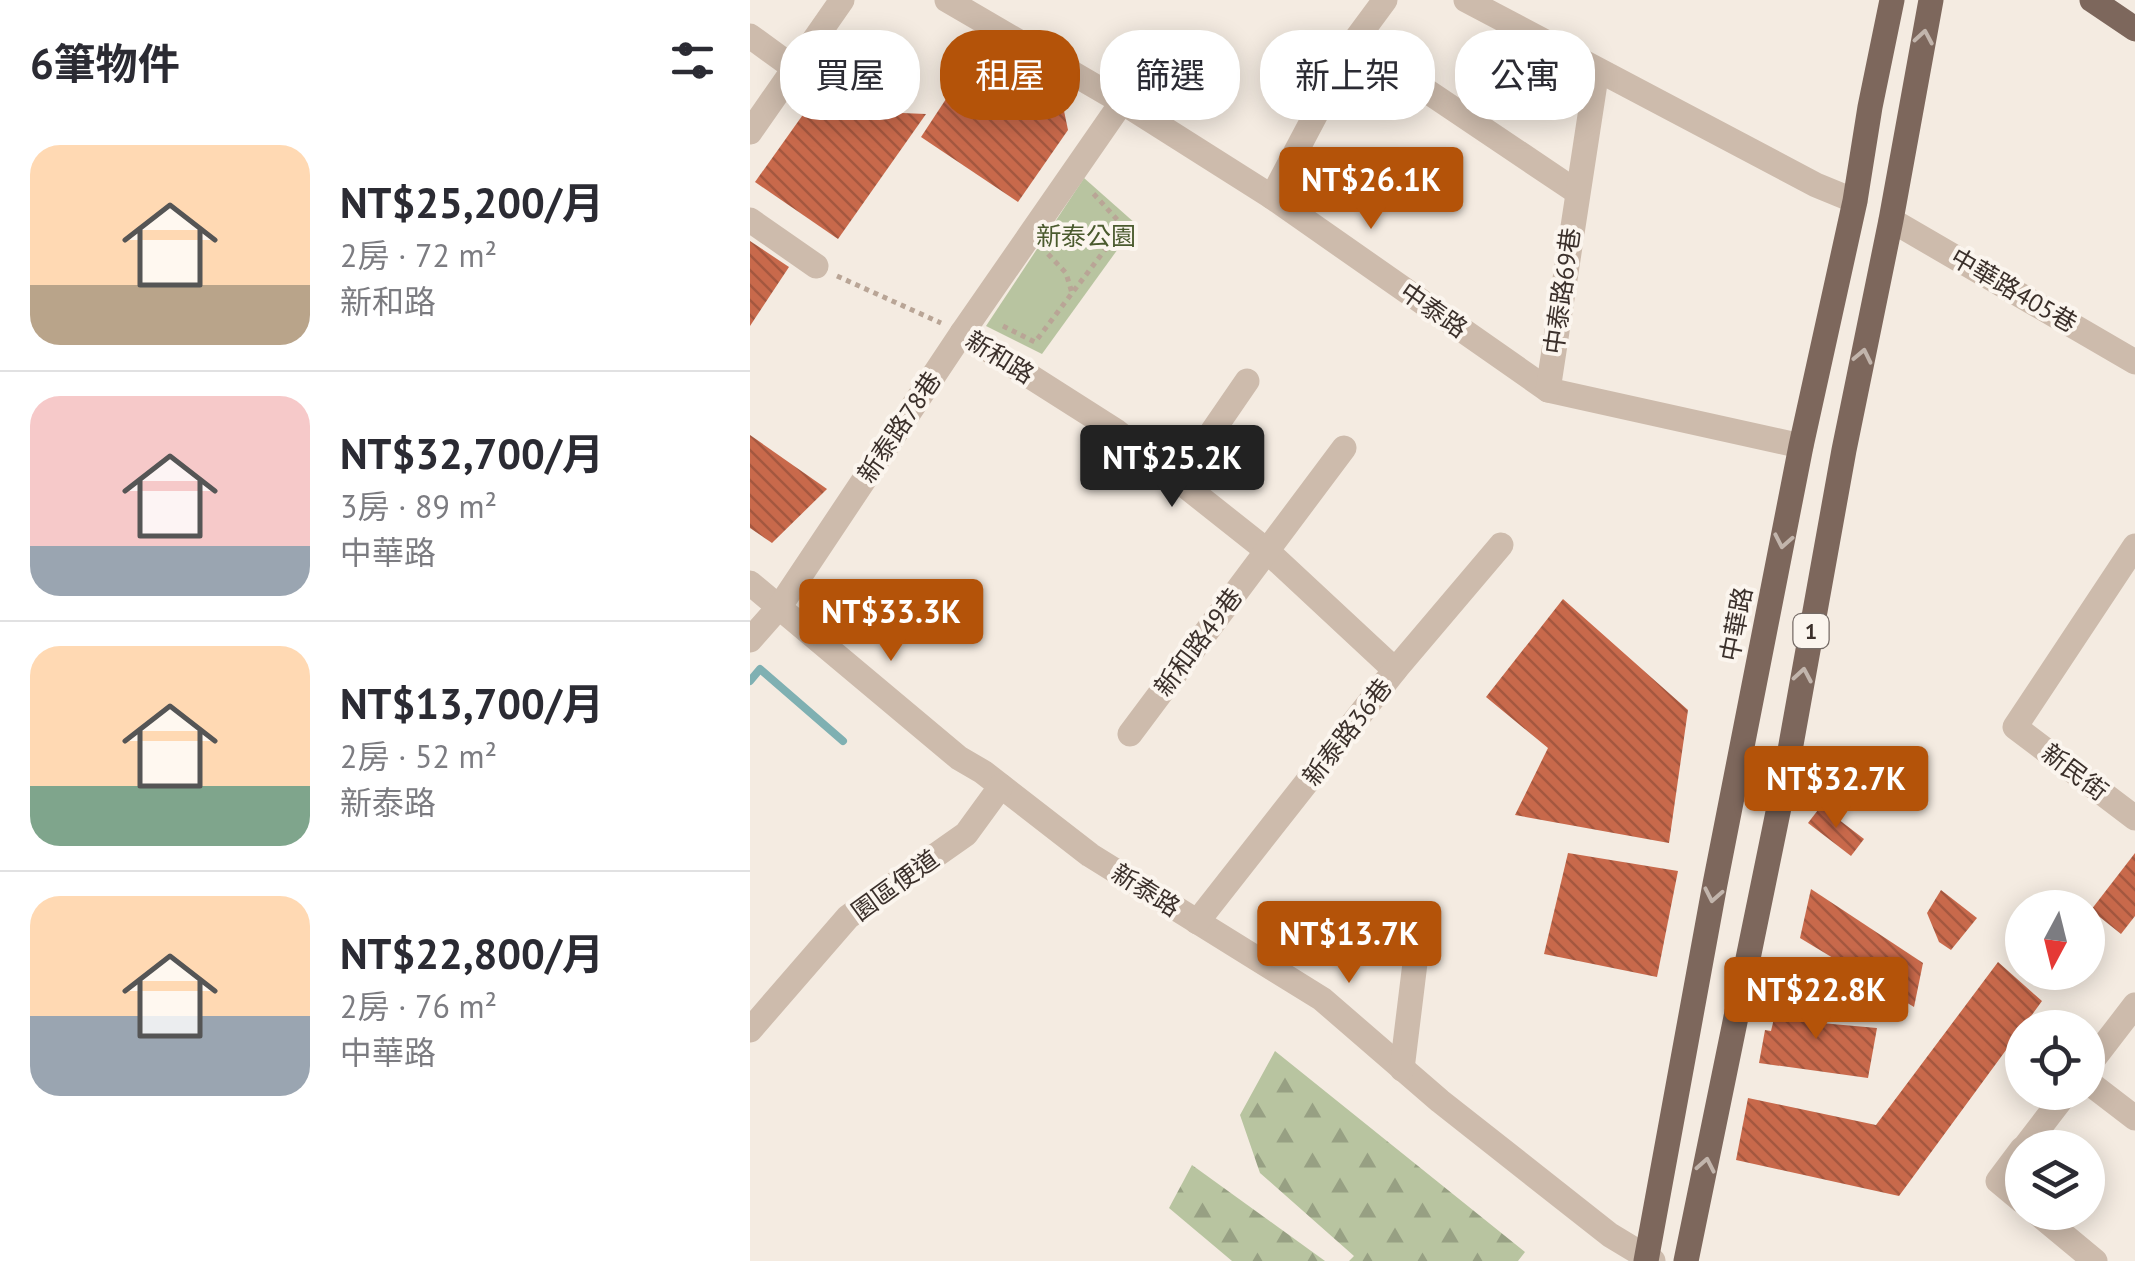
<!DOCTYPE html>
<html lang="zh-TW">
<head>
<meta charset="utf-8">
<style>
  body { margin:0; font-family:"PT Sans","Noto Sans TC",sans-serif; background:#f2f2f3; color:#2b2b33; height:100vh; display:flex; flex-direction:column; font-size:38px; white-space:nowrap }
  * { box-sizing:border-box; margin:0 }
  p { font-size:32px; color:#7c7c81 }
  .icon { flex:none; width:55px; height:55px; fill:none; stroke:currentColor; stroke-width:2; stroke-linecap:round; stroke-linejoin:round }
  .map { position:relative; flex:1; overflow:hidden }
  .side { display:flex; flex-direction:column; background:#fff; width:750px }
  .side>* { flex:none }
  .guide { position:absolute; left:30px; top:30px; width:950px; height:90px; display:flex; gap:20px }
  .needle { width:65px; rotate:187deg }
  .controls { position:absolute; left:1255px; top:890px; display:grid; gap:20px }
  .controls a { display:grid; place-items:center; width:100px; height:100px; border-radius:50%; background:#fff; box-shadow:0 5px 25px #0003; font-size:50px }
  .price { position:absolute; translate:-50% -85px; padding:0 22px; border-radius:10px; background:#b45309; color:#fff; font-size:32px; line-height:65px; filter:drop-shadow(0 2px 5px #0008) }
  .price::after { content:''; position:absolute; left:50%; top:60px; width:30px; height:22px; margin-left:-15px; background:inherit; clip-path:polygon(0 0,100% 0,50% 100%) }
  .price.current { background:#222; color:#fff }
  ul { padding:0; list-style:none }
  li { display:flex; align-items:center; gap:30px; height:250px; padding:0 30px }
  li+li { border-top:2px solid #e1e1e2 }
  li span { display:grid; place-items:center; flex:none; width:280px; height:200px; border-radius:30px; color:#555 }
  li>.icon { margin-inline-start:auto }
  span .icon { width:120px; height:120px; fill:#fffc; stroke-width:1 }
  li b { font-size:42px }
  h2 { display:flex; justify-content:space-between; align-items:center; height:120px; padding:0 30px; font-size:42px }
  .chip { padding:0 35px; border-radius:40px; background:#fff; box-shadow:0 5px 25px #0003; font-size:35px; line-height:90px }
  .chip.current { background:#b45309; color:#fff }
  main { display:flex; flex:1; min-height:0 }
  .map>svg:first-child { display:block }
  .forest { fill:url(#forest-firs) }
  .green { fill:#b8c4a0 }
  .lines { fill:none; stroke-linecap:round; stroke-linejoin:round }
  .stream { stroke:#7fb0b2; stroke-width:8 }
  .building { fill:url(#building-back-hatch) }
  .path { stroke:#b9a596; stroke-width:5; stroke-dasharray:5 5; stroke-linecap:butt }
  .minor { stroke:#cdbbac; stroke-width:25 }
  .major { stroke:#7d675c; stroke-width:25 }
  .oneway { stroke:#c2b5ac }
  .labels { text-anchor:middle; stroke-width:8; stroke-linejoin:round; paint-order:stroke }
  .shield { fill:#fbf5ee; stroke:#756b66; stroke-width:2.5 }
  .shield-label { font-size:22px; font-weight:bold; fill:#3b302b }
  .park-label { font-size:25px; fill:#4a5a2e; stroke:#fbf5ee }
  .street-label { font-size:25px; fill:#3b302b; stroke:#fbf5ee }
</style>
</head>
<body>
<main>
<section class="side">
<h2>6筆物件<svg class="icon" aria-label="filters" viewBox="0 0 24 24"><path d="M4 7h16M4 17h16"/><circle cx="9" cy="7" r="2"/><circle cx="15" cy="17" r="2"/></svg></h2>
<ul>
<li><span style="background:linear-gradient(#ffd9b3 70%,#b9a48a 0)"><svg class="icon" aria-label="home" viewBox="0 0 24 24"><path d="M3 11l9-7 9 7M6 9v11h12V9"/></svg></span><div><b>NT$25,200/月</b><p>2房 · 72 m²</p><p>新和路</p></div></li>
<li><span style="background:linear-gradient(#f6c9c9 75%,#9aa5b1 0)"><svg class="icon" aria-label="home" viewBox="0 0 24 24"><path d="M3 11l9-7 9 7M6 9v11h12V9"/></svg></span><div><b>NT$32,700/月</b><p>3房 · 89 m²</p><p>中華路</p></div></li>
<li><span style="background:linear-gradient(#ffd9b3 70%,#7fa58c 0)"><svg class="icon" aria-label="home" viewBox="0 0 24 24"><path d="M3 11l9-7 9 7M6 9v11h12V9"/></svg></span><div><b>NT$13,700/月</b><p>2房 · 52 m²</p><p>新泰路</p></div></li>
<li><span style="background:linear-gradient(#ffd9b3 60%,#9aa5b1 0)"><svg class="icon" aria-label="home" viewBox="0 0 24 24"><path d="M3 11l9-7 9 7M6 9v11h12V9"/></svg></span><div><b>NT$22,800/月</b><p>2房 · 76 m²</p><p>中華路</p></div></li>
</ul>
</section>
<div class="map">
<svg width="1385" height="1261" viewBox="0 0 1385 1261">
  <defs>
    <pattern id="forest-firs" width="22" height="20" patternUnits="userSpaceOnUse" patternTransform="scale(2.5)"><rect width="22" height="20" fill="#b8c4a0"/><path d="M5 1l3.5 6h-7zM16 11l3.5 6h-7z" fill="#97a083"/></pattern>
    <pattern id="building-back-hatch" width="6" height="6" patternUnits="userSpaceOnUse" patternTransform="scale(2.5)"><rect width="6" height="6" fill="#c8694b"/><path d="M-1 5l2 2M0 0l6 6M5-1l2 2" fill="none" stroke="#a4573f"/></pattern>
  </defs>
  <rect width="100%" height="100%" fill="#f4ebe1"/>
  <g class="forest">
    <path d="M525 1051 775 1252 768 1261H599L604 1256 510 1173 490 1115Z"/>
    <path d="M442 1165 575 1261H482L419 1208Z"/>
  </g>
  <path class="green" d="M334 178 386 224 292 354 236 326Z"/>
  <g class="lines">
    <path class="stream" d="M0 681 10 669 93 741"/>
  </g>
  <g class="building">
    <path d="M252 63 313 106 318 130 268 202 171 137 219 64Z"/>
    <path d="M57 109 176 114 88 239 5 182Z"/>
    <path d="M0 241 39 267 0 326Z"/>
    <path d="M0 435 77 489 22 543 0 528Z"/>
    <path d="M813 599 938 710 919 843 765 815 798 748 736 697Z"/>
    <path d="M1071 806 1114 839 1101 856 1058 823Z"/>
    <path d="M818 853 928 871 907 977 794 954Z"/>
    <path d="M1385 853V916L1371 934 1341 910Z"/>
    <path d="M1061 889 1173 963 1164 1007 1050 938Z"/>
    <path d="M1191 890 1227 918 1201 950 1189 942 1177 913Z"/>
    <path d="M1248 962 1292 1001 1149 1196 986 1160 998 1098 1126 1125Z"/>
    <path d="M1047 998 1060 1000 1068 1011 1071 1023 1127 1028 1118 1078 1009 1063 1015 1030 1021 1031 1027 1006 1036 999Z"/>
  </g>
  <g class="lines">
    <g class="path">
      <path d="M298 254 316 273 322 293"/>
      <path d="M87 276 191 323"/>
      <path d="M253 326 285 342 373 226 341 191"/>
    </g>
    <g class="minor">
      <path d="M197 0 372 102 522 197 798 390 1051 446"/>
      <path d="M716 0 1066 185 1105 201"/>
      <path d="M0 36 44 68"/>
      <path d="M604 42 827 192"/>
      <path d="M0 132 92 0"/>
      <path d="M522 197 604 42 635 0"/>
      <path d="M0 220 66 266"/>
      <path d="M1141 220 1385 362"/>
      <path d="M212 333 366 431 516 550 645 670"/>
      <path d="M798 390 847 70"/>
      <path d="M429 480 497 381"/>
      <path d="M1385 546 1265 727 1385 818"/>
      <path d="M0 583 209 758 233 772 340 855 572 999 690 1101 860 1235 903 1261"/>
      <path d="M0 640 30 606 212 333 372 102"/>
      <path d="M380 734 594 448"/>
      <path d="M447 922 645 670 751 545"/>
      <path d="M0 1030 98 917 216 834 251 786"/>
      <path d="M1338 1066 1385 1005"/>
      <path d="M652 1069 665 963"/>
      <path d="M1338 1082 1385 1118"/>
      <path d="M1274 1148 1317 1092"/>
      <path d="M1272 1149 1248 1181 1272 1201"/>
      <path d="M1286 1212 1345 1261"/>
    </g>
    <g class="major">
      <path d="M1342 0 1385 29"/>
      <path d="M896 1261 965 884 1051 446 1105 201 1120 107 1142 0"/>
      <path d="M936 1261 1035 778 1094 450 1141 220 1181 0"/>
    </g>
  </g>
  <defs><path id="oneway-chevron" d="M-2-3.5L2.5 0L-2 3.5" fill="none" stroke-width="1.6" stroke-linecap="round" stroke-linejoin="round" transform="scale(2.5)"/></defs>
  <g class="oneway">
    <use href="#oneway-chevron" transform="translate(1174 37) rotate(-80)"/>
    <use href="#oneway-chevron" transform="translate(1113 356) rotate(-78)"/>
    <use href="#oneway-chevron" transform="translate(1033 541) rotate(101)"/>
    <use href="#oneway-chevron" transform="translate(1053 675) rotate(-80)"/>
    <use href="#oneway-chevron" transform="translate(963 895) rotate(101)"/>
    <use href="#oneway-chevron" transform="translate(956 1165) rotate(-79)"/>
  </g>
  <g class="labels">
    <rect class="shield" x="1043.5" y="614" width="35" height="34" rx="8"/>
    <g class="shield-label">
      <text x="1061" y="639">1</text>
    </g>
    <g class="park-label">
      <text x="336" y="245">新泰公園</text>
    </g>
    <g class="street-label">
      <text transform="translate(1264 290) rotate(30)" y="9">中華路405巷</text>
      <text transform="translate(812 291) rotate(-82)" y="9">中泰路69巷</text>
      <text transform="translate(684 310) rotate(35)" y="9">中泰路</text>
      <text transform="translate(250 357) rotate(32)" y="9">新和路</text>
      <text transform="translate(149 427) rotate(-56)" y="9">新泰路78巷</text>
      <text transform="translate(986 624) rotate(-79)" y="9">中華路</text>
      <text transform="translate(448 642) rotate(-53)" y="9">新和路49巷</text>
      <text transform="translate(597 732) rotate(-52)" y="9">新泰路36巷</text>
      <text transform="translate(1325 772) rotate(37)" y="9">新民街</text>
      <text transform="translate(145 885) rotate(-36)" y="9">園區便道</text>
      <text transform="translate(396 890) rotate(32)" y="9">新泰路</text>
    </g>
  </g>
</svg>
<div class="controls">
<a><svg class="needle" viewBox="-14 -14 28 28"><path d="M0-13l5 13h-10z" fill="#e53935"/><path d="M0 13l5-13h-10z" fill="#7c7c81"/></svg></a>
<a><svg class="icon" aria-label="locate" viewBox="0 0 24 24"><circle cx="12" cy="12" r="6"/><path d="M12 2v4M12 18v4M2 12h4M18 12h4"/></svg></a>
<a><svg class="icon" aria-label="layers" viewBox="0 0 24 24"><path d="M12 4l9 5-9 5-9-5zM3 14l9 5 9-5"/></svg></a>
</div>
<b class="price" style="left:621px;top:232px">NT$26.1K</b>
<b class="price current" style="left:422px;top:510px">NT$25.2K</b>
<b class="price" style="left:141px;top:664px">NT$33.3K</b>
<b class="price" style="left:1086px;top:831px">NT$32.7K</b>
<b class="price" style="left:599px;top:986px">NT$13.7K</b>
<b class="price" style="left:1066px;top:1042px">NT$22.8K</b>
<div class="guide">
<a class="chip">買屋</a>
<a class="chip current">租屋</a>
<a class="chip">篩選</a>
<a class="chip">新上架</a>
<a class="chip">公寓</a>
</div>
</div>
</main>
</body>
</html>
